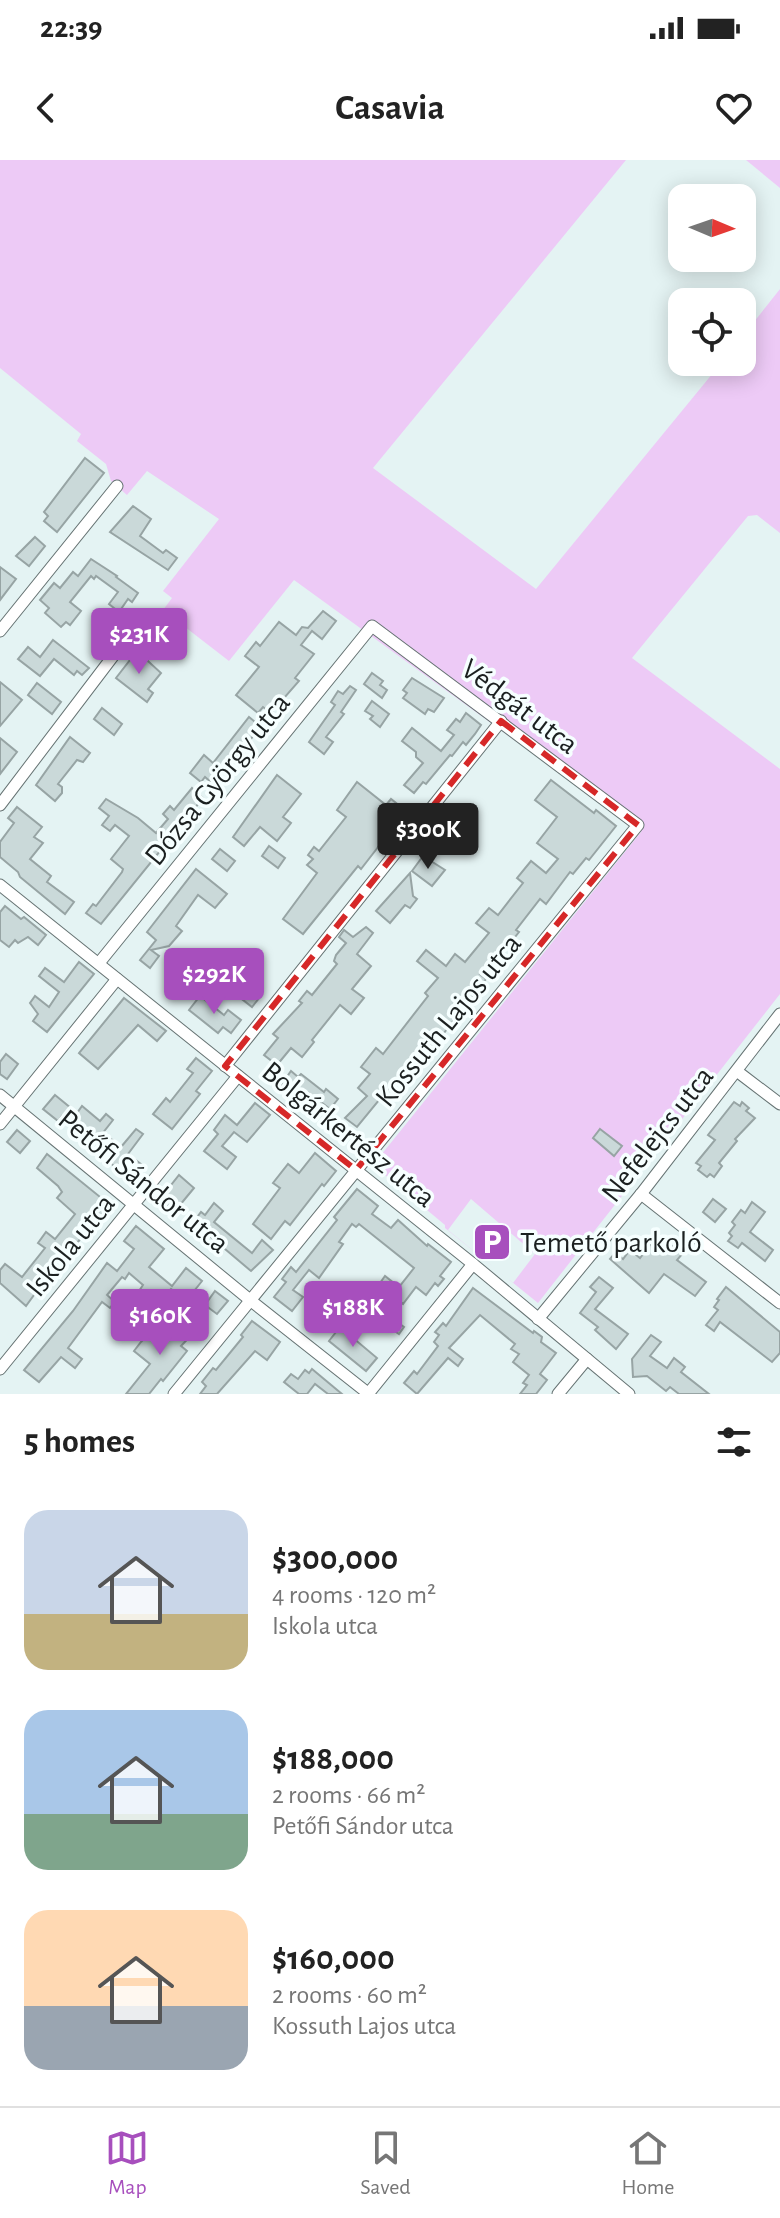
<!DOCTYPE html>
<html lang="en">
<head>
<meta charset="utf-8">
<style>
  body { margin:0; font-family:"Alegreya Sans",sans-serif; background:#f6f6f6; color:#222; height:100vh; display:flex; flex-direction:column; font-size:30px; white-space:nowrap }
  * { box-sizing:border-box; margin:0 }
  p { font-size:26px; color:#767676 }
  .icon { flex:none; width:44px; height:44px; fill:none; stroke:currentColor; stroke-width:2; stroke-linecap:round; stroke-linejoin:round }
  .map { position:relative; height:1234px; overflow:hidden }
  .side { display:flex; flex-direction:column; background:#fff; flex:1 }
  .side>* { flex:none }
  .needle { width:52px; rotate:92deg }
  .buttons { position:absolute; left:668px; top:24px; display:grid; gap:16px }
  .buttons a { display:grid; place-items:center; width:88px; height:88px; border-radius:16px; background:#fff; box-shadow:0 4px 20px #0003; font-size:40px }
  .price { position:absolute; translate:-50% -68px; padding:0 18px; border-radius:8px; background:#a74fbd; color:#fff; font-size:26px; line-height:52px; filter:drop-shadow(0 2px 4px #0008) }
  .price::after { content:''; position:absolute; left:50%; top:48px; width:24px; height:18px; margin-left:-12px; background:inherit; clip-path:polygon(0 0,100% 0,50% 100%) }
  .price.current { background:#222; color:#fff }
  ul { padding:0; list-style:none }
  li { display:flex; align-items:center; gap:24px; height:200px; padding:0 24px }
  li span { display:grid; place-items:center; flex:none; width:224px; height:160px; border-radius:24px; color:#555 }
  li>.icon { margin-inline-start:auto }
  span .icon { width:96px; height:96px; fill:#fffc; stroke-width:1 }
  li b { font-size:34px }
  h2 { display:flex; justify-content:space-between; align-items:center; height:96px; padding:0 24px; font-size:34px }
  .status { display:flex; justify-content:space-between; align-items:center; height:56px; padding:0 40px; background:#fff; direction:ltr }
  .status svg { height:22px; fill:currentColor }
  header { display:flex; justify-content:space-between; align-items:center; height:104px; padding:0 24px; background:#fff; font-size:36px; font-weight:700 }
  .dock { display:flex; justify-content:space-around; align-items:center; height:112px; border-top:2px solid #e0e0e0; background:#fff; font-size:22px; color:#767676 }
  .dock a { display:grid; justify-items:center; gap:4px }
  .dock .current { color:#a74fbd }
  .map>svg:first-child { display:block }
  .green { fill:#edcaf6; fill-rule:evenodd }
  .building { fill:#cad9d9; stroke:#97a4a4; stroke-width:2 }
  .lines { fill:none; stroke-linecap:round; stroke-linejoin:round }
  .minor-casing { stroke:#667373; stroke-width:13 }
  .minor { stroke:#fff; stroke-width:11 }
  .marked { fill:none; stroke:#d62828; stroke-width:6; stroke-dasharray:16 10; stroke-linejoin:round }
  .labels { text-anchor:middle; stroke-width:7; stroke-linejoin:round; paint-order:stroke }
  .street-label { font-size:30px; fill:#1b2020; stroke:#f6ffff }
  .poi-label { font-size:30px; fill:#1b2020; stroke:#f6ffff; text-anchor:start }
</style>
</head>
<body>
<div class="status"><b>22:39</b><svg viewBox="0 0 49 12"><path d="M0 12V9h3v3zM5 12V6h3v6zM10 12V3h3v9zM15 12V0h3v12zM26 1h20v11H26zM47 4h2v5h-2z"/></svg></div>
<header><svg class="icon" aria-label="back" viewBox="0 0 24 24"><path d="M15 5l-7 7 7 7"/></svg>Casavia<svg class="icon" aria-label="heart" viewBox="0 0 24 24"><path d="M12 20l-8-8c-3-5 5-10 8-4 3-6 11-1 8 4z"/></svg></header>
<div class="map">
<svg width="780" height="1234" viewBox="0 0 780 1234">
  <rect width="100%" height="100%" fill="#e4f3f3"/>
  <g class="green">
    <path d="M0 0H626L373 308 536 429 722 202H742V177L780 129V373L757 355 748 356 632 498 780 609V834L538 1143 445 1068V1065L373 1005 641 672 294 420 229 501 163 450 172 438 163 431 219 359 147 311 127 335 111 321 106 304 77 281 81 274 0 208ZM471 1039 535 1094 513 1123 448 1070Z"/>
    <path d="M746 0H780V28Z"/>
  </g>
  <g class="building">
    <path d="M85 298 104 313 57 372 44 361 48 356 44 352Z"/>
    <path d="M133 346 151 359 140 376 163 393 166 390 177 398 168 410 110 372Z"/>
    <path d="M35 377 45 386 29 406 16 396Z"/>
    <path d="M91 399 117 416 116 417 138 433 132 442 128 439 119 452 109 444 118 432 96 416 94 419 91 416 70 442 81 451 70 465 66 462 61 467 45 453 49 448 40 440 54 423 60 428 73 412 78 416Z"/>
    <path d="M0 407 16 419 0 440Z"/>
    <path d="M323 451 336 461 322 479 312 471 301 485 314 494 295 518 299 521 271 553 263 547 258 553 236 535 259 507 245 496 256 482 260 486 279 462 296 475 302 467 308 468Z"/>
    <path d="M168 457 182 468 166 488 152 476Z"/>
    <path d="M53 480 89 508 82 515 77 511 74 515 54 499 40 516 18 499 28 487 40 497Z"/>
    <path d="M137 491 161 513 148 529 153 533 147 542 116 518Z"/>
    <path d="M372 513 383 521 380 525 387 530 382 538 364 524Z"/>
    <path d="M412 518 444 538 434 552 428 549 425 554 403 538 407 533 403 530Z"/>
    <path d="M0 522 22 540 0 566Z"/>
    <path d="M37 523 61 542 52 554 28 535Z"/>
    <path d="M350 526 356 530 341 552 344 554 326 577 333 582 324 594 309 582 335 545 331 542 338 531 343 534Z"/>
    <path d="M372 541 389 554 380 567 370 559 373 556 365 551Z"/>
    <path d="M102 548 122 564 114 575 94 559Z"/>
    <path d="M466 553 481 565 475 574 466 585 463 582 452 596 450 595 426 624 423 622 414 633 404 625 423 603 416 597V592L402 581 412 568 441 591 454 575 447 570 456 559 460 562Z"/>
    <path d="M249 557 260 566 235 602 232 600 213 624 205 617 201 622 190 613 204 595 213 603Z"/>
    <path d="M70 577 90 593 83 602 77 600 58 624 62 627V633L55 641 36 625Z"/>
    <path d="M0 578 17 592 0 614Z"/>
    <path d="M277 615 301 634 283 657 291 663 277 681 260 667 244 686 233 677Z"/>
    <path d="M551 620 594 653 596 650 616 666 589 700 586 698 573 714 570 712 546 744 540 739 516 770 519 772 507 787 504 785 480 814 486 819 437 882 441 886 436 893 425 884 357 967 345 958 367 936 358 928 370 914 361 907 376 888 383 894 428 836 425 833 438 818 417 801 426 790 446 806 455 794 465 802 489 773 476 763 489 748 498 755 523 723 517 718 531 701 546 713 558 699 537 683 557 657 535 640Z"/>
    <path d="M357 622 386 645 391 639 406 651 361 709 358 706 303 774 283 759 317 713 307 705 313 699 308 695 314 687 319 691 346 657 337 650Z"/>
    <path d="M192 628 203 638 101 764 86 753 93 744 96 746 122 712 123 709 111 699 129 676 115 665 110 671 102 665 109 656 99 648 106 639 138 658 156 673 168 659 163 654 170 646 174 650Z"/>
    <path d="M17 647 42 667 34 677 43 683 30 699 51 716 47 722 74 742 65 754 20 717 18 712 0 697V682L14 663 8 658Z"/>
    <path d="M269 686 285 698 278 708 262 696Z"/>
    <path d="M220 689 235 701 227 711 212 699Z"/>
    <path d="M423 696 445 710 432 726 412 711Z"/>
    <path d="M196 709 227 734 215 748 198 735 176 766 182 771 169 786 151 790 159 796 150 808 140 800 156 780 147 772Z"/>
    <path d="M410 713 413 736 417 739 410 748 405 745 390 763 376 751Z"/>
    <path d="M5 746 21 759 24 757 46 775 38 785 28 777 18 783 15 780 9 787 0 780V752Z"/>
    <path d="M366 767 373 773 357 794 371 806 352 829 364 838 351 854 340 845 312 880 314 882 302 897 291 888 277 905 264 895 278 878 273 874 302 843 299 841 307 831 312 835 337 804 334 801 336 795 346 783 339 777 344 770 353 777Z"/>
    <path d="M79 802 94 814 47 872 33 861 38 854 30 843 35 836 49 847 59 832 39 816 45 808 64 822Z"/>
    <path d="M246 826 260 837 252 847 238 836Z"/>
    <path d="M200 836 224 855 228 850 241 860 231 873 223 867 218 873 189 850Z"/>
    <path d="M124 838 166 871 157 881 138 865 98 909 79 893Z"/>
    <path d="M6 894 18 904 7 919 0 914V902Z"/>
    <path d="M196 898 212 911 196 931 200 934 172 969 153 954 166 938 170 942 193 913 187 909Z"/>
    <path d="M291 911 298 917 301 914 324 932 326 929 338 939 330 949 309 933 302 942 281 925Z"/>
    <path d="M55 935 77 953 82 946 100 961 106 954 113 960 98 979 83 967 80 971 62 956 58 961 43 949Z"/>
    <path d="M734 942 740 946 742 942 749 948 746 951 755 958 735 979 737 981 719 1003 722 1006 714 1017 710 1014 707 1017 698 1010 701 1006 696 1003 715 980 708 975Z"/>
    <path d="M255 943 270 955 247 982 234 972 222 986 236 997 227 1009 204 991 218 974 214 970 225 955 237 965Z"/>
    <path d="M136 969 143 974 128 994 142 1005 130 1020 99 993 105 986 100 982 106 975 121 987Z"/>
    <path d="M600 969 622 986 614 996 593 978Z"/>
    <path d="M17 970 30 981 20 993 7 982Z"/>
    <path d="M315 993 336 1011 324 1026 322 1024 290 1065 285 1061 271 1079 253 1064 280 1028 273 1023 288 1004 299 1013Z"/>
    <path d="M47 994 110 1045 76 1084 71 1080 48 1107 52 1110 26 1146 0 1123V1110L5 1104 22 1117 45 1088 38 1083 46 1072 55 1079 75 1054 57 1038 62 1032 58 1026 37 1008Z"/>
    <path d="M179 1015 194 1028 175 1051 160 1039Z"/>
    <path d="M357 1029 378 1046 372 1054 391 1068 398 1060 427 1086 428 1084 451 1102 440 1116 444 1119 438 1126 435 1123 426 1135 416 1127 403 1144 380 1123 385 1116 399 1127 414 1108 359 1064 356 1067 352 1064 339 1082 343 1084 319 1118 309 1110 293 1130 303 1137 292 1151 274 1137 286 1122 282 1119 291 1107 296 1112 337 1060 334 1057Z"/>
    <path d="M713 1039 726 1049 715 1062 703 1052Z"/>
    <path d="M752 1042 765 1052 750 1072 773 1090 765 1101 742 1083 738 1088 728 1081 732 1076 729 1073 735 1065 732 1062 741 1050 745 1053Z"/>
    <path d="M214 1043 223 1051 214 1062 252 1093 262 1080 273 1090 251 1111 206 1073 202 1078 189 1068 201 1052 205 1055Z"/>
    <path d="M136 1066 164 1089 149 1107 172 1126 186 1108 202 1121 186 1141 171 1129 157 1146 139 1131 143 1125 129 1113 125 1119 122 1117 107 1135 115 1142 110 1148 102 1142 68 1188 82 1199 75 1208 61 1197 39 1222 24 1210 73 1151 107 1103 117 1111 134 1089 124 1081Z"/>
    <path d="M657 1076 683 1093 677 1100 706 1122 695 1136 664 1114 649 1133 610 1099 615 1093 623 1099 630 1090 640 1098Z"/>
    <path d="M599 1117 613 1128 595 1149 628 1174 616 1189 595 1170 598 1167 580 1153 596 1132 590 1127Z"/>
    <path d="M726 1127 780 1172V1193L772 1202 720 1162 714 1171 706 1165 718 1150 714 1147 719 1140 717 1139Z"/>
    <path d="M473 1128 533 1173 534 1171 542 1177 541 1182 556 1193 540 1214 547 1220 536 1234H520L527 1225 523 1223 529 1215 513 1202 519 1194 511 1189 515 1184 480 1155 449 1188 463 1199 458 1206 448 1198 417 1234 404 1223 414 1211 417 1214 438 1186 434 1182 439 1175 435 1172 443 1163 446 1166Z"/>
    <path d="M215 1131 228 1141 217 1154 205 1145Z"/>
    <path d="M379 1149 404 1167 399 1174 374 1156Z"/>
    <path d="M190 1161 198 1168 181 1186 187 1191 163 1221 161 1219 149 1234H126L150 1204 134 1191 141 1182 157 1164 173 1179Z"/>
    <path d="M252 1161 280 1182 267 1200 255 1191 217 1234H200L206 1226 202 1222 213 1208 216 1210 243 1177 241 1175Z"/>
    <path d="M340 1167 377 1198 366 1211 329 1181Z"/>
    <path d="M651 1175 661 1182 650 1196 667 1208 674 1198 685 1207 681 1212 709 1234H679L670 1227 666 1231 647 1216 633 1217 632 1199Z"/>
    <path d="M312 1209 342 1234H328L315 1224 307 1234H299L284 1222 291 1214 298 1219 305 1210 309 1213Z"/>
  </g>
  <g class="lines">
    <defs>
      <g id="minor">
        <path d="M0 471 117 326"/>
        <path d="M0 645 123 483"/>
        <path d="M0 725 473 1104 629 1234"/>
        <path d="M99 803 372 466 638 665 174 1234"/>
        <path d="M225 906 501 561"/>
        <path d="M738 912 780 944"/>
        <path d="M0 935 250 1140 369 1234"/>
        <path d="M0 964 117 819"/>
        <path d="M641 1034 780 1143"/>
        <path d="M538 1159 641 1034 780 854"/>
        <path d="M0 1209 238 916"/>
        <path d="M368 1234 473 1104"/>
        <path d="M558 1234 587 1199"/>
      </g>
    </defs>
    <use href="#minor" class="minor-casing"/>
    <use href="#minor" class="minor"/>
  </g>
  <path class="marked" d="M501 561 638 665 356 1010 225 906Z"/>
  <defs>
    <symbol id="parking-square" viewBox="-11 -11 22 22"><rect x="-9" y="-9" width="18" height="18" rx="4" fill="#a74fbd" stroke="#f6ffff"/><path d="M-3.5-5.5H1a3.5 3.5 0 0 1 0 7H-1V5.5H-3.5ZM-1-3.4V-.6H.8a1.4 1.4 0 0 0 0-2.8Z" fill="#fff"/></symbol>
  </defs>
  <g fill-rule="evenodd">
    <use href="#parking-square" x="470" y="1060" width="44" height="44"/>
  </g>
  <g class="labels">
    <g class="street-label">
      <text transform="translate(520 546) rotate(37)" y="10">Védgát utca</text>
      <text transform="translate(217 619) rotate(-51)" y="10">Dózsa György utca</text>
      <text transform="translate(448 860) rotate(-51)" y="10">Kossuth Lajos utca</text>
      <text transform="translate(349 974) rotate(39)" y="10">Bolgárkertész utca</text>
      <text transform="translate(657 974) rotate(-52)" y="10">Nefelejcs utca</text>
      <text transform="translate(144 1021) rotate(39)" y="10">Petőfi Sándor utca</text>
      <text transform="translate(70 1085) rotate(-51)" y="10">Iskola utca</text>
    </g>
    <g class="poi-label">
      <text x="520" y="1092">Temető parkoló</text>
    </g>
  </g>
</svg>
<div class="buttons">
<a><svg class="needle" viewBox="-14 -14 28 28"><path d="M0-13l5 13h-10z" fill="#e53935"/><path d="M0 13l5-13h-10z" fill="#767676"/></svg></a>
<a><svg class="icon" aria-label="locate" viewBox="0 0 24 24"><circle cx="12" cy="12" r="6"/><path d="M12 2v4M12 18v4M2 12h4M18 12h4"/></svg></a>
</div>
<b class="price" style="left:139px;top:516px">$231K</b>
<b class="price current" style="left:428px;top:711px">$300K</b>
<b class="price" style="left:214px;top:856px">$292K</b>
<b class="price" style="left:353px;top:1189px">$188K</b>
<b class="price" style="left:160px;top:1197px">$160K</b>
</div>
<section class="side">
<h2>5 homes<svg class="icon" aria-label="filters" viewBox="0 0 24 24"><path d="M4 7h16M4 17h16"/><circle cx="9" cy="7" r="2"/><circle cx="15" cy="17" r="2"/></svg></h2>
<ul>
<li><span style="background:linear-gradient(#c9d6e8 65%,#c2b280 0)"><svg class="icon" aria-label="home" viewBox="0 0 24 24"><path d="M3 11l9-7 9 7M6 9v11h12V9"/></svg></span><div><b>$300,000</b><p>4 rooms · 120 m²</p><p>Iskola utca</p></div></li>
<li><span style="background:linear-gradient(#a9c7e8 65%,#7fa58c 0)"><svg class="icon" aria-label="home" viewBox="0 0 24 24"><path d="M3 11l9-7 9 7M6 9v11h12V9"/></svg></span><div><b>$188,000</b><p>2 rooms · 66 m²</p><p>Petőfi Sándor utca</p></div></li>
<li><span style="background:linear-gradient(#ffd9b3 60%,#9aa5b1 0)"><svg class="icon" aria-label="home" viewBox="0 0 24 24"><path d="M3 11l9-7 9 7M6 9v11h12V9"/></svg></span><div><b>$160,000</b><p>2 rooms · 60 m²</p><p>Kossuth Lajos utca</p></div></li>
</ul>
</section>
<nav class="dock">
<a class="current"><svg class="icon" aria-label="map" viewBox="0 0 24 24"><path d="M3 6l6-2 6 2 6-2v14l-6 2-6-2-6 2zM9 4v14M15 6v14"/></svg>Map</a>
<a><svg class="icon" aria-label="saved" viewBox="0 0 24 24"><path d="M7 4h10v16l-5-4-5 4z"/></svg>Saved</a>
<a><svg class="icon" aria-label="home" viewBox="0 0 24 24"><path d="M3 11l9-7 9 7M6 9v11h12V9"/></svg>Home</a>
</nav>
</body>
</html>
